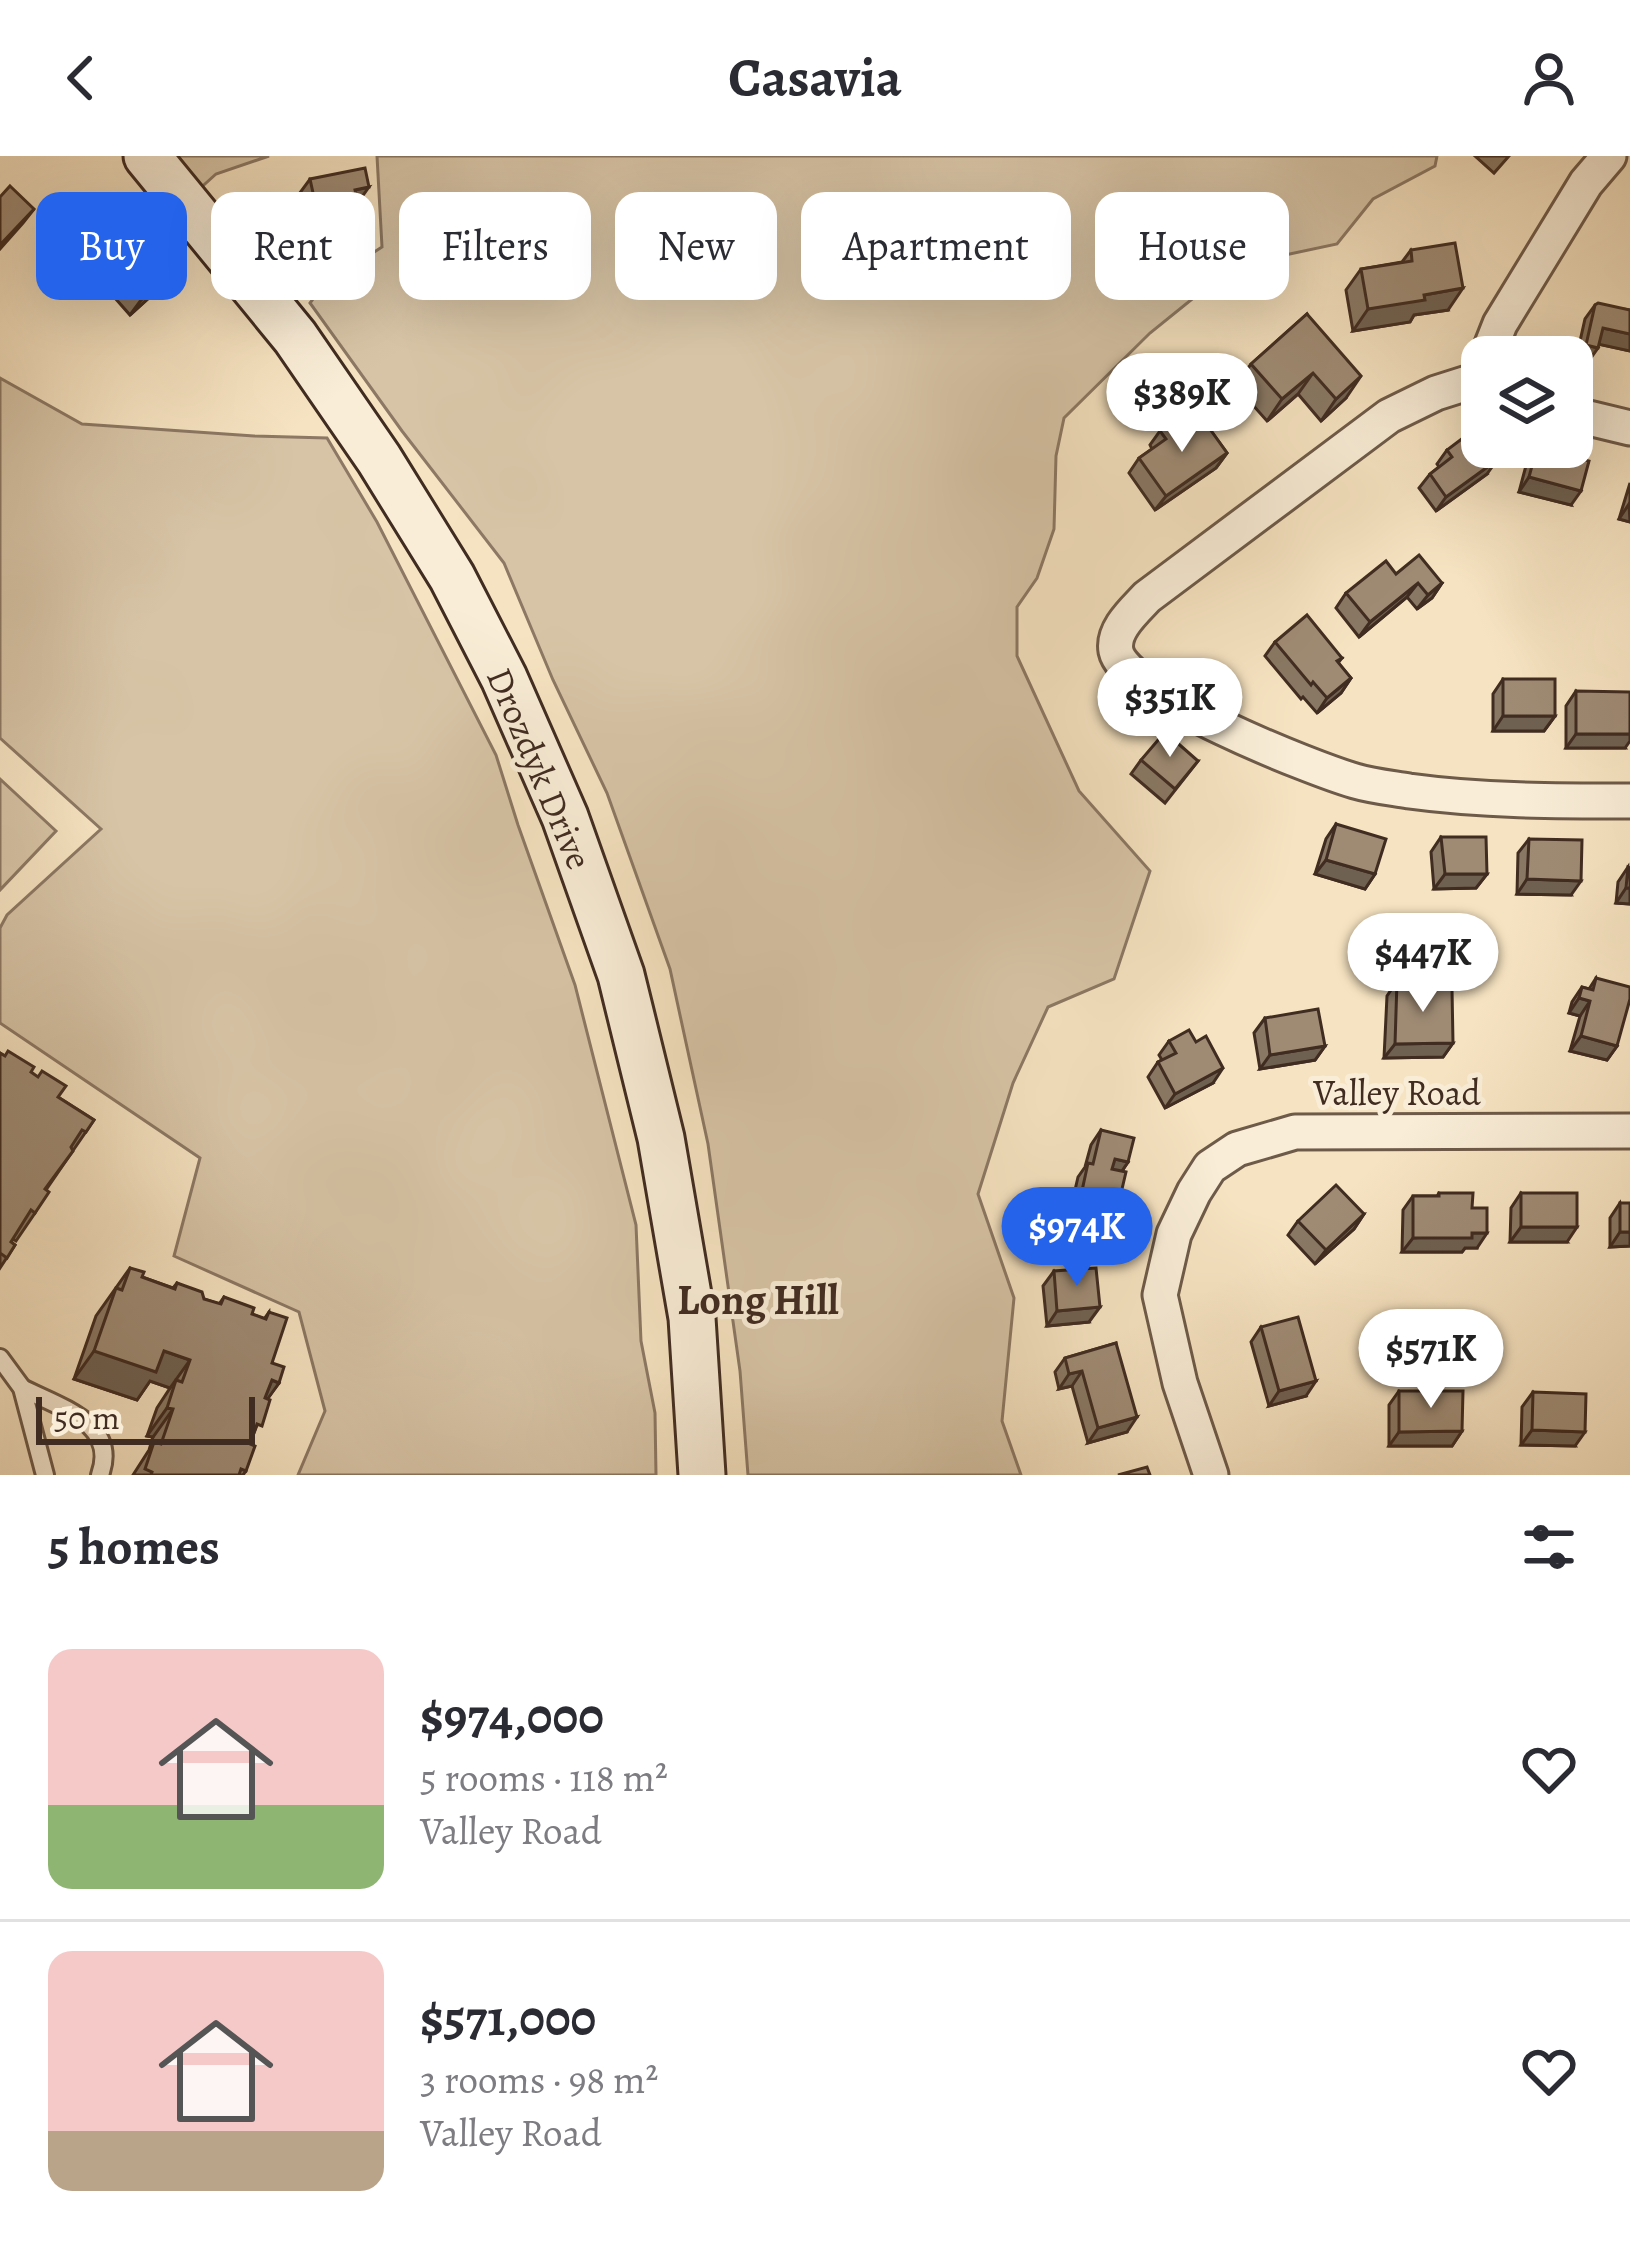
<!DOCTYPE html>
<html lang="en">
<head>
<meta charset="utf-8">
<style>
  body { margin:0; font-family:Alegreya,serif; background:#f2f2f3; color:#2b2b33; height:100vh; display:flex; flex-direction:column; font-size:45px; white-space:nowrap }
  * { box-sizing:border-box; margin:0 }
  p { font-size:39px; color:#7c7c81 }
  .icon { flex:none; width:66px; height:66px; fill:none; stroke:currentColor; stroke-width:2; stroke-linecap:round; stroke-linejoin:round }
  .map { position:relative; height:1319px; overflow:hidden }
  .drawer { display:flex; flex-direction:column; background:#fff; flex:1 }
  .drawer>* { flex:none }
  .guide { position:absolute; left:36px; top:36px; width:1560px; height:108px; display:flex; gap:24px }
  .controls { position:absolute; left:1461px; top:180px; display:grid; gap:24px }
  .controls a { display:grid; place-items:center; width:132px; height:132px; border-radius:24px; background:#fff; box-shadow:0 12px 48px #0002; font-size:60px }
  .scale { position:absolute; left:36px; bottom:30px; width:219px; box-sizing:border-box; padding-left:12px; border:6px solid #412c21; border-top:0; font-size:33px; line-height:42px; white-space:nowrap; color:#412c21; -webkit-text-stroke:9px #f9edd7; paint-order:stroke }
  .price { position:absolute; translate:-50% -102px; padding:0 27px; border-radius:42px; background:#fff; color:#222; font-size:39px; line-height:78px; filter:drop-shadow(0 3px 6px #0008) }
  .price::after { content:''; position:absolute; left:50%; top:72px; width:36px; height:27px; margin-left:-18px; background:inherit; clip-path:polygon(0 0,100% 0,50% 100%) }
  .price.on { background:#2563eb; color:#fff }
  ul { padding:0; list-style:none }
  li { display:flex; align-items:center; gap:36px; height:300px; padding:0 48px }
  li+li { border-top:3px solid #e1e1e2 }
  li span { display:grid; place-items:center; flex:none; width:336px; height:240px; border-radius:24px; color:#555 }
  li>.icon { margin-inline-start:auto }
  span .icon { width:144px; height:144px; fill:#fffc; stroke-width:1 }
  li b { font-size:51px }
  h2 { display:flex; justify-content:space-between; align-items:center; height:144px; padding:0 48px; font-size:51px }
  .chip { padding:0 42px; border-radius:24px; background:#fff; box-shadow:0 12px 48px #0002; font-size:42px; line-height:108px }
  .chip.on { background:#2563eb; color:#fff }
  header { display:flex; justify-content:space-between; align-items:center; height:156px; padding:0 48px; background:#fff; font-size:54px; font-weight:700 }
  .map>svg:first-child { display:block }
  .green { fill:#d7c4a6; stroke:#8c7864; stroke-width:3 }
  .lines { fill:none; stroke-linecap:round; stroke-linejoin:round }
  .lane-casing { stroke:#6e5a49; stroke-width:22 }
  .street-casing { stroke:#6e5a49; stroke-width:39 }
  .secondary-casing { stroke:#412c21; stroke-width:51 }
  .lane { stroke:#f9edd7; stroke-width:16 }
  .street { stroke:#f9edd7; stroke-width:33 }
  .secondary { stroke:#f9edd7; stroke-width:45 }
  .wall { fill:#897864; stroke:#412c21; stroke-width:3 }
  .shaded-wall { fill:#6f6151; stroke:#412c21; stroke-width:3 }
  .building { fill:#9f8b74; stroke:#412c21; stroke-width:3 }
  .labels { text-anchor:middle; stroke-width:10; stroke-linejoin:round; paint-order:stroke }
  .street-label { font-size:36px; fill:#412c21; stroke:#f9edd7 }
  .quarter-label { font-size:42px; font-weight:bold; fill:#412c21; stroke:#f9edd7 }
</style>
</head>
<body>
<header><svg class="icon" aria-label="back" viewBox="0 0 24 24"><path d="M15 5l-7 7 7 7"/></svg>Casavia<svg class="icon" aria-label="person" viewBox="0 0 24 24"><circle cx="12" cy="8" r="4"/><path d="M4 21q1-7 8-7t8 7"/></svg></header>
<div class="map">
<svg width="1630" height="1319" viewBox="0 0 1630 1319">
  <rect width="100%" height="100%" fill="#f6e3c1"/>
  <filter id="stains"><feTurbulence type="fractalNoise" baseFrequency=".00167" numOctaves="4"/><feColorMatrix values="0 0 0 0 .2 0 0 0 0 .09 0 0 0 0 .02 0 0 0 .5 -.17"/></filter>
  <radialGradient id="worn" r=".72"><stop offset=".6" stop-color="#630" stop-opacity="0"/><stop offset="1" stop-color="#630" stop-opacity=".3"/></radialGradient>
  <g class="green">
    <path d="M168 0H269L216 18 196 36Z"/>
    <path d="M377 0H1437L1435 10 1373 43 1337 88 1233 110 1150 177 1064 262 1056 300 1054 373 1037 422 1017 451V500L1079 635 1150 715 1114 823 1048 851 1013 927 978 1038 1014 1142 1002 1265 1021 1319H748L740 1215 708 988 670 813 607 637 553 524 504 407 402 275 310 147 323 129 382 91Z"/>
    <path d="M0 222 82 268 254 280 327 282 377 366 496 599 518 669 575 829 636 1069 641 1185 655 1257 656 1319H298L325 1255 299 1156 174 1100 200 1002 0 867V772L7 759 101 673 0 582Z"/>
    <path d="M0 623 56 675 0 734Z"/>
  </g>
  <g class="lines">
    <defs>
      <g id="lane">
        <path d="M0 1202 22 1232 45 1319"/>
        <path d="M22 1232C59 1251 119 1267 100 1319"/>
      </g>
      <g id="street">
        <path d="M1487 201 1500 168 1586 27 1609 0"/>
        <path d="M1482 226 1477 224 1436 237 1389 260 1147 441C1134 455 1112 474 1116 495 1125 539 1311 612 1355 625 1372 630 1391 632 1409 635 1482 645 1556 645 1630 645"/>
        <path d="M1572 258 1630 272"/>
        <path d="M1211 1319 1180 1227 1160 1139 1174 1078 1194 1036 1210 1011 1237 993 1295 976 1630 975"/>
      </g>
      <path id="secondary" d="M147 0 295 181 379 303 452 421 504 522 565 661 621 819 661 982 692 1162 702 1319"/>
    </defs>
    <use href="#lane" class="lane-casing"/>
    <use href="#street" class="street-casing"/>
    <use href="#secondary" class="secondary-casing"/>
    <use href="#lane" class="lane"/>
    <use href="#street" class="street"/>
    <use href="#secondary" class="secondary"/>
  </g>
  <g class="wall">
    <path d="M1475 0H1509L1494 17Z"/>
    <path d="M310 23 359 45 362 65 351 80 311 88 308 76 300 78 297 63 303 55 299 38Z"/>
    <path d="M1411 94 1448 154 1414 159 1410 166 1353 175 1346 134 1361 113 1402 106Z"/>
    <path d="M103 102 152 139 130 159 93 117Z"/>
    <path d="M1595 149 1630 154V195L1599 188 1588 206 1576 203 1585 163Z"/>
    <path d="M1307 158 1346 242 1321 265 1298 238 1267 265 1235 229 1251 208Z"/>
    <path d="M1175 234 1220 245 1210 259 1203 264 1227 297 1216 312 1155 354 1129 317 1139 302 1152 293 1150 289 1160 275 1181 272 1165 249Z"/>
    <path d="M1537 291 1571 349 1519 336 1527 306Z"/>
    <path d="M1447 294 1487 318 1436 355 1419 332 1430 318 1439 311 1437 308Z"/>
    <path d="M1630 327V366L1619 363Z"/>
    <path d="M1396 418 1442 427 1432 442 1417 453 1407 441 1359 481 1336 452 1346 437Z"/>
    <path d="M1275 486 1342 502 1338 507 1351 522 1341 537 1317 557 1303 541 1301 543 1265 500Z"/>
    <path d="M1503 523 1555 560 1544 575H1493V538Z"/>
    <path d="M1576 535 1625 592H1566V550Z"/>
    <path d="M1141 604 1198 605 1165 647 1131 618Z"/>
    <path d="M1336 668 1375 718 1365 733 1315 718 1326 683Z"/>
    <path d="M1441 681 1487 718 1476 732 1434 733 1431 696Z"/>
    <path d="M1529 683 1571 739 1517 738 1518 697Z"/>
    <path d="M1628 711 1630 748 1616 747 1618 726Z"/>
    <path d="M1596 822 1617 890 1607 904 1570 895 1580 860 1569 857 1572 846 1582 831 1589 833Z"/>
    <path d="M1397 825 1420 833 1453 887 1443 901 1384 902 1387 840Z"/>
    <path d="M1265 862 1325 890 1315 904 1260 913 1254 877Z"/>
    <path d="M1169 885 1213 927 1165 952 1148 921 1158 906 1162 904 1159 899Z"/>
    <path d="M0 897 31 916 58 941 94 964 46 1034 35 1057 16 1085 13 1083 11 1086 15 1089 0 1112Z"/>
    <path d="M1101 974 1128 1006 1122 1015 1114 1067 1104 1081 1066 1073 1078 1021 1085 1011 1091 989Z"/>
    <path d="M1439 1037 1472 1052 1477 1092H1465L1462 1096H1402L1403 1054 1413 1040H1437Z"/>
    <path d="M1521 1037 1567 1086H1510L1511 1052Z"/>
    <path d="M1620 1047 1630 1090 1610 1091V1062Z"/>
    <path d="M1364 1058 1354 1073 1315 1108 1288 1079 1298 1065Z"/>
    <path d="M130 1112 142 1121 173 1132 177 1127 204 1143 219 1148 224 1141 252 1158 264 1163 269 1156 272 1207 279 1227 267 1243 251 1285 246 1315 243 1319H133L149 1294 153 1281 147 1280 157 1252 170 1232 150 1225 137 1244 74 1223 96 1160Z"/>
    <path d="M1054 1115 1089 1166 1047 1170 1043 1130Z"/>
    <path d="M1261 1171 1306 1240 1269 1250 1251 1186Z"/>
    <path d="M1116 1187 1127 1276 1088 1287 1072 1230 1059 1233 1055 1216 1065 1202Z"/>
    <path d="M1399 1235 1462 1275 1452 1290H1389V1249Z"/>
    <path d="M1533 1236 1575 1290 1521 1289 1522 1251Z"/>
  </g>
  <g class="shaded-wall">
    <path d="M369 31 359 45 345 48 355 34Z"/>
    <path d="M34 53 23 67 0 93V89Z"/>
    <path d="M319 61 308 76 300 78 310 63Z"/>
    <path d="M362 65 351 80 311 88 321 74Z"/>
    <path d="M163 124 152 139 130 159 141 144Z"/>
    <path d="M1463 132 1448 154 1414 159 1410 166 1353 175 1368 153 1424 139Z"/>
    <path d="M1603 172 1630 178V195L1593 187Z"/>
    <path d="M1586 189 1598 192 1588 206 1576 203Z"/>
    <path d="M1313 217 1298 238 1267 265 1282 243Z"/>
    <path d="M1361 220 1346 242 1321 265 1336 243Z"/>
    <path d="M1220 245 1210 259 1185 277 1195 262Z"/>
    <path d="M1227 297 1216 312 1155 354 1166 340Z"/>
    <path d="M1497 304 1487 318 1436 355 1446 341Z"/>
    <path d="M1529 321 1581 335 1571 349 1519 336Z"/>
    <path d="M1629 348 1630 366 1619 363Z"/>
    <path d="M1418 427 1407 441 1359 481 1370 466Z"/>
    <path d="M1442 427 1432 442 1417 453 1428 439Z"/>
    <path d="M1351 522 1341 537 1317 557 1327 542Z"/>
    <path d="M1503 560H1555L1544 575H1493Z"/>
    <path d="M1576 578H1630V585L1625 592H1566Z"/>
    <path d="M1326 704 1375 718 1365 733 1315 718Z"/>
    <path d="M1445 718H1487L1476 732 1434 733Z"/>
    <path d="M1527 723 1581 725 1571 739 1517 738Z"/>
    <path d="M1626 732H1630V748L1616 747Z"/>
    <path d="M1579 842 1590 845 1580 860 1569 857Z"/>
    <path d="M1581 880 1617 890 1607 904 1570 895Z"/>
    <path d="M1453 887 1443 901 1384 902 1395 888Z"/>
    <path d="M1325 890 1315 904 1260 913 1270 899Z"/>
    <path d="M1223 912 1213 927 1165 952 1175 938Z"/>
    <path d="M1115 1003 1128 1006 1118 1021 1105 1018Z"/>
    <path d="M1077 1058 1114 1067 1104 1081 1066 1073Z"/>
    <path d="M1364 1058 1354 1073 1315 1108 1326 1094Z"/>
    <path d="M1521 1071H1577L1567 1086H1510Z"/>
    <path d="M1620 1076H1630V1090L1610 1091Z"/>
    <path d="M1472 1077H1487L1477 1092H1465L1462 1096H1402L1413 1082Z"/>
    <path d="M1100 1151 1089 1166 1047 1170 1057 1155Z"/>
    <path d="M94 1195H164L190 1204 170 1232 150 1225 137 1244 74 1223Z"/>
    <path d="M1082 1215 1072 1230 1059 1233 1069 1218Z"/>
    <path d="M272 1224 279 1227 259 1255Z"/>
    <path d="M1316 1225 1306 1240 1269 1250 1279 1235Z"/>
    <path d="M167 1252 173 1253 153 1281 147 1280Z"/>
    <path d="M1137 1261 1127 1276 1088 1287 1098 1272Z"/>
    <path d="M1532 1274 1585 1276 1575 1290 1521 1289Z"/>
    <path d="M1462 1275 1452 1290H1389L1399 1276Z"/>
  </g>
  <g class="building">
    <path d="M365 12 369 31 355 34 362 65 321 74 319 61 310 63 308 48 315 46 310 23Z"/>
    <path d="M10 30 34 53 0 89V41Z"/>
    <path d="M125 82 163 124 141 144 103 102Z"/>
    <path d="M1455 87 1463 132 1424 139 1425 144 1368 153 1361 113 1412 105 1411 94Z"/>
    <path d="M1598 147 1630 154V178L1603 172 1598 192 1586 189 1595 149Z"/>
    <path d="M1307 158 1361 220 1336 243 1313 217 1282 243 1251 208Z"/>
    <path d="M1201 216 1220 245 1195 262 1175 234Z"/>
    <path d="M1202 262 1227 297 1166 340 1139 302 1166 283 1160 275 1175 264 1180 272 1186 273Z"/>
    <path d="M1475 273 1482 283V291H1488L1497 304 1446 341 1430 318 1452 301 1447 294Z"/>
    <path d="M1537 291 1589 305 1581 335 1529 321Z"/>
    <path d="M1419 399 1442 427 1428 439 1418 427 1370 466 1346 437 1386 405 1396 418Z"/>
    <path d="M1307 459 1342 502 1337 505 1351 522 1327 542 1313 526 1311 529 1275 486Z"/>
    <rect x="1503" y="523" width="52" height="37"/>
    <path d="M1576 535 1630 536V578H1576Z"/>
    <path d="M1165 576 1198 605 1175 633 1141 604Z"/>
    <path d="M1336 668 1386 683 1375 718 1326 704Z"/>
    <path d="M1441 681H1486L1487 718H1445Z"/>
    <path d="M1529 683 1582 684 1581 725 1527 723Z"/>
    <path d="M1628 711 1630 712V732H1626Z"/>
    <path d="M1596 822 1630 831V843L1617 890 1581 880 1590 845 1579 842 1582 831 1593 834Z"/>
    <path d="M1397 825H1420V833H1452L1453 887 1395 888Z"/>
    <path d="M1318 853 1325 890 1270 899 1265 862Z"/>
    <path d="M1189 874 1196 886 1206 880 1223 912 1175 938 1158 906 1176 897 1169 885Z"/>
    <path d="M8 895 34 911 31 916 38 921 42 915 66 930 58 941 94 964 86 976 82 974 71 991 73 995 45 1033 49 1036 35 1057 31 1054 11 1086 15 1089 7 1102 0 1097V897L5 900Z"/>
    <path d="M1101 974 1134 982 1128 1006 1115 1003 1112 1013 1126 1016 1114 1067 1077 1058 1088 1007 1093 1008Z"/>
    <path d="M1336 1029 1364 1058 1326 1094 1298 1065Z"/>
    <path d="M1439 1037H1473L1472 1052H1487V1077H1472V1082H1413V1040H1439Z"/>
    <rect x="1521" y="1037" width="56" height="34"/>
    <rect x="1620" y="1047" width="10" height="29"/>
    <path d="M130 1112 144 1116 142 1121 175 1133 177 1127 202 1136 204 1143 221 1148 224 1141 254 1152 252 1158 266 1163 269 1156 287 1162 272 1207 284 1211 279 1227 272 1224 265 1242 270 1244 262 1270 257 1268 250 1288 255 1290 246 1315 241 1313 239 1319H151L152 1316 145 1313 154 1286 161 1288 173 1253 167 1252 176 1224 182 1226 190 1204 164 1195 156 1216 94 1195 116 1132 122 1134Z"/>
    <path d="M1096 1112 1100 1151 1057 1155 1054 1115Z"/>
    <path d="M1298 1161 1316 1225 1279 1235 1261 1171Z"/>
    <path d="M1116 1187 1137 1261 1098 1272 1082 1215 1069 1218 1065 1202Z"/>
    <path d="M1399 1235H1463L1462 1275 1399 1276Z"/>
    <path d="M1533 1236 1586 1238 1585 1276 1532 1274Z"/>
    <path d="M1147 1311 1150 1319H1118Z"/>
  </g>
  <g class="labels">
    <g class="street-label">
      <text transform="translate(540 612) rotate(67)" y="13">Drozdyk Drive</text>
      <text x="1397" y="949">Valley Road</text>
    </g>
    <g class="quarter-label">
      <text x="758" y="1158">Long Hill</text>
    </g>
  </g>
  <rect width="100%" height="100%" filter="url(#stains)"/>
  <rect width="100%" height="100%" fill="url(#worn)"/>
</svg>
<div class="controls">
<a><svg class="icon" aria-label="layers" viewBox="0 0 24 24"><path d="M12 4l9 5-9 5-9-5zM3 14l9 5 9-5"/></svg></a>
</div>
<div class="scale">50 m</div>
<b class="price" style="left:1182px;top:299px">$389K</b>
<b class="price" style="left:1170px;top:604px">$351K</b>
<b class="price" style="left:1423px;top:859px">$447K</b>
<b class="price on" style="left:1077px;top:1133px">$974K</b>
<b class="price" style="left:1431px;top:1255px">$571K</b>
<div class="guide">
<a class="chip on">Buy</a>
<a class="chip">Rent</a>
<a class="chip">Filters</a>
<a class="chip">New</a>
<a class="chip">Apartment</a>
<a class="chip">House</a>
</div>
</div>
<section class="drawer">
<h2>5 homes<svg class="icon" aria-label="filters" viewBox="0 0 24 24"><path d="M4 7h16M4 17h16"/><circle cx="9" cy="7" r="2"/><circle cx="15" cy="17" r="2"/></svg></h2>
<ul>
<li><span style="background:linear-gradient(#f6c9c9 65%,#8fb573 0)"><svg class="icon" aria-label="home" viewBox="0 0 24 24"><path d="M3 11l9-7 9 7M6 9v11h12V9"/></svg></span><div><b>$974,000</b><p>5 rooms · 118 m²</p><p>Valley Road</p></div><svg class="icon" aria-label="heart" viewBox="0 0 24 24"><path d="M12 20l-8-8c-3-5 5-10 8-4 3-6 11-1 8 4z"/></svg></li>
<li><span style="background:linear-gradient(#f6c9c9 75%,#b9a48a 0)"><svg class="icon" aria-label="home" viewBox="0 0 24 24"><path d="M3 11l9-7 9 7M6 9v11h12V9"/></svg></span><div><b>$571,000</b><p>3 rooms · 98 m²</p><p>Valley Road</p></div><svg class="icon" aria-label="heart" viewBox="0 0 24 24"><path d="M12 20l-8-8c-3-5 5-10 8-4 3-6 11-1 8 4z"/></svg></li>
</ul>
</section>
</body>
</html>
